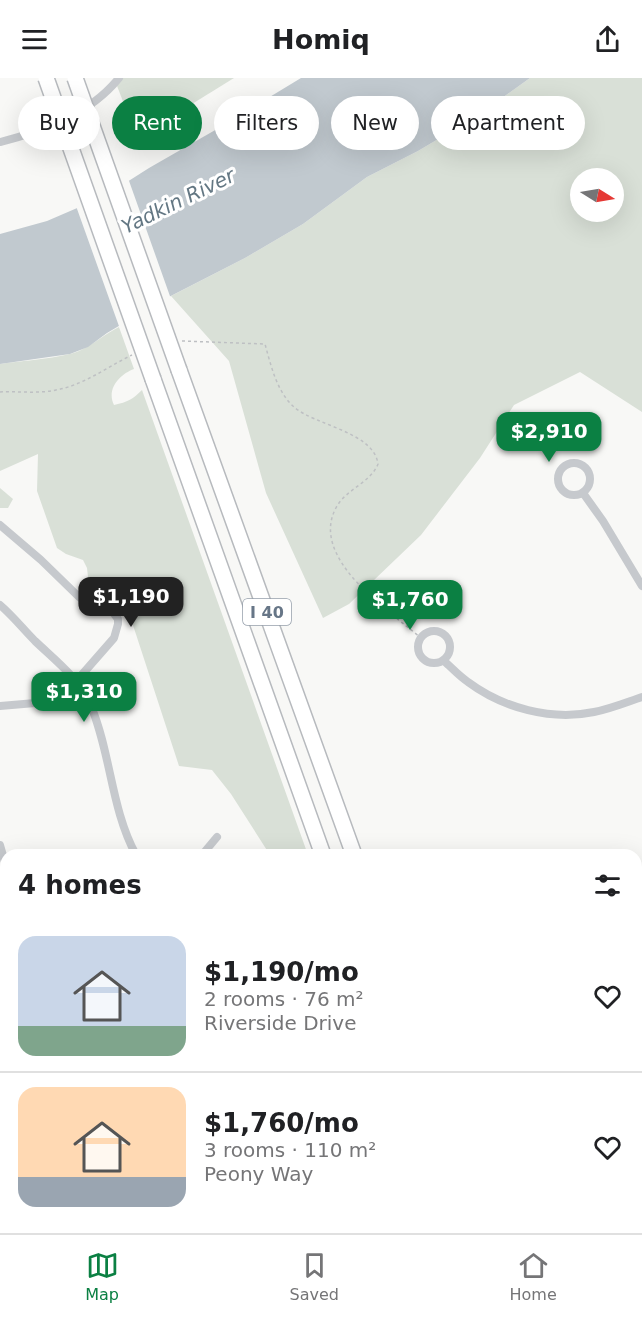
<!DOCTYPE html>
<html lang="en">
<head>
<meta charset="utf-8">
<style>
  body { margin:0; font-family:"DejaVu Sans",sans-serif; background:#f6f6f6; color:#202124; height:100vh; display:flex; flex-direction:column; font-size:22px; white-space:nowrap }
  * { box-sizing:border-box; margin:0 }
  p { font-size:20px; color:#757577 }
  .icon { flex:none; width:33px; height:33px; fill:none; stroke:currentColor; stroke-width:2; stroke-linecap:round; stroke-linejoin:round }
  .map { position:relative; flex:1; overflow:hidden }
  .panel { position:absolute; left:0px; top:771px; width:642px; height:384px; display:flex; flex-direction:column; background:#fff; border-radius:18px 18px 0 0; box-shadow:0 6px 24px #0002 }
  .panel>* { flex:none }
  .banner { position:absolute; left:18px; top:18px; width:606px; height:54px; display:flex; gap:12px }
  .needle { width:39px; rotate:101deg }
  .buttons { position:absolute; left:570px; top:90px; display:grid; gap:12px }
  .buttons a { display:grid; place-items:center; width:54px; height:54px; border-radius:50%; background:#fff; box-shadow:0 6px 24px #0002; font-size:30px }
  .price { position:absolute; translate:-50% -51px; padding:0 14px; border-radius:12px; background:#0b8043; color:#fff; font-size:20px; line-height:39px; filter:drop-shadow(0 2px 3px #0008) }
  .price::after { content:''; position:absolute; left:50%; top:36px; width:18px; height:14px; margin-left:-9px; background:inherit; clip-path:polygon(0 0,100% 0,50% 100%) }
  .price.current { background:#222; color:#fff }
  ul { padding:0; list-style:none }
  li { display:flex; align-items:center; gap:18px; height:150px; padding:0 18px }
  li+li { border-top:2px solid #e0e0e0 }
  li span { display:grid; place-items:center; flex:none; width:168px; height:120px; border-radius:18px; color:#555 }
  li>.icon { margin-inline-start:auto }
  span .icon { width:72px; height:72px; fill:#fffc; stroke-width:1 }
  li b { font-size:26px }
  h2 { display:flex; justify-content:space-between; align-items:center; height:72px; padding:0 18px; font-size:26px }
  .chip { padding:0 21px; border-radius:27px; background:#fff; box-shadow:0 6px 24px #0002; font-size:21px; line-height:54px }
  .chip.current { background:#0b8043; color:#fff }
  header { display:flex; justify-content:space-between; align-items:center; height:78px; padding:0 18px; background:#fff; font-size:27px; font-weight:700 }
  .menu { display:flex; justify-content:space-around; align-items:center; height:84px; border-top:2px solid #e0e0e0; background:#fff; font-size:16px; color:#757577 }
  .menu a { display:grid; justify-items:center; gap:3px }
  .menu .current { color:#0b8043 }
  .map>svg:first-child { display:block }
  .green { fill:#d9e0d7; fill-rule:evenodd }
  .water { fill:#c1c9cf }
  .pier { fill:#f8f8f6 }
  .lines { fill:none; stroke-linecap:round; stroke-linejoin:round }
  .primary-casing { stroke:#b7bbbf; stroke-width:15 }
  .highway-casing { stroke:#b7babe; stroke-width:18 }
  .path { stroke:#bec0c3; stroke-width:1.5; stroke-dasharray:3 3; stroke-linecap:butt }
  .lane { stroke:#c6c9cd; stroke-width:4 }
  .street { stroke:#c6c9cd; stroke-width:8 }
  .primary { stroke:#fff; stroke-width:12 }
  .highway { stroke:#fff; stroke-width:15 }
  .highway-bridge-casing { stroke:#b7babe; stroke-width:18; stroke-linecap:butt }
  .highway-bridge { stroke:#fff; stroke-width:15 }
  .labels { text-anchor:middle; stroke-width:6; stroke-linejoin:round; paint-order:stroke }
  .shield { fill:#fff; stroke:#959fab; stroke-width:1.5 }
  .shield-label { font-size:16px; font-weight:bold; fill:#677687 }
  .water-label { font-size:20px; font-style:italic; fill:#637783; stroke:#fff }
</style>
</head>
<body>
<header><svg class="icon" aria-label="menu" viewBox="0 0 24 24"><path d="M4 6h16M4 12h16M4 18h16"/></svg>Homiq<svg class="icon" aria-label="share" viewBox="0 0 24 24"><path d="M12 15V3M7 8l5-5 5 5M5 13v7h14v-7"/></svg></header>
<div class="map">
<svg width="642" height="1155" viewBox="0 0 642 1155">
  <rect width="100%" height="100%" fill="#f8f8f6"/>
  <g class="green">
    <path d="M114 0H234L137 60Z"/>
    <path d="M530 0H642V334L580 294 514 327 480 380 421 457 349 526 323 540 266 415 229 283 171 218 245 180 303 146 367 99 418 73 477 38ZM580 100H614V134H580Z"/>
    <path d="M119 249 134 291C120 296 106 311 114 327 128 324 133 321 142 312L308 777H270L231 716 212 692 179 688 130 538 117 524 89 508 87 490 83 482 66 476 57 470 37 413 38 376 0 393V286C20 283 63 280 79 273 94 266 105 256 119 249Z"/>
    <path d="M0 410 13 421 8 430H0Z"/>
    <path d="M397 1149H441L443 1155H399Z"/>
  </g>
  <path class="water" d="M301 0H530L477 38 418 73 367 99 303 146 245 180 161 223 107 255 88 269 70 276 0 286V156L47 143 105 118 149 90 217 51Z"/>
  <path class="pier" d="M128 100 171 221 120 251 76 128 104 116Z"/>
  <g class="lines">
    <defs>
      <g id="primary">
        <path d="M0 1056 6 1075"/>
        <path d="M28 1149 30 1155"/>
      </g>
      <g id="highway">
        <path d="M179 292 354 777"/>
        <path d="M153 301 323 777"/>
        <path d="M457 1149 459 1155"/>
        <path d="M487 1149 489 1155"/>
      </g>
    </defs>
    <use href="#primary" class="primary-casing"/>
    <use href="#highway" class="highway-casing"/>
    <g class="path">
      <path d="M182 263 265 266C271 288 277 314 294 329 314 347 374 354 378 386 371 404 347 411 337 428 307 479 388 532 421 560"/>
      <path d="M0 314C18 313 38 316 56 312 84 307 107 289 132 277"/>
    </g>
    <path class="lane" d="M642 1121 639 1130 642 1141"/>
    <g class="street">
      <path d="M0 64C44 53 90 36 119 0"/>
      <circle cx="574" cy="401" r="16"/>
      <path d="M583 415 603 443 642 508"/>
      <path d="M0 447 41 482 79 519 89 526 112 533 118 541V546L114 560 65 616 47 624 0 628"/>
      <path d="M0 527C13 538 23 551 35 563 56 583 80 601 91 628 111 676 111 731 136 777"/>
      <circle cx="434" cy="569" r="16"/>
      <path d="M444 583C452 590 459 598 468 604 503 630 551 643 594 634 610 631 627 624 642 619"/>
      <path d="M0 767 6 788"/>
      <path d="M202 777 217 759"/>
      <path d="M0 953 6 951"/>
      <path d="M0 968 6 966"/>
      <path d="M0 1134 6 1136"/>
      <path d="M121 1149 125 1155"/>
      <path d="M247 1149 254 1155"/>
      <path d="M391 1149 394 1155"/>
      <path d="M222 1155 229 1149"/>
      <path d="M353 1155 372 1149"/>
    </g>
    <use href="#primary" class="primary"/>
    <use href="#highway" class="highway"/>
    <defs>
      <g id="highway-bridge">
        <path d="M46 0 153 301"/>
        <path d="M75 0 179 292"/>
      </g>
    </defs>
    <use href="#highway-bridge" class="highway-bridge-casing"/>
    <use href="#highway-bridge" class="highway-bridge"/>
  </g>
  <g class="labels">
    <rect class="shield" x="243" y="521" width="48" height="26" rx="4.5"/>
    <g class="shield-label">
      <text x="267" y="540">I 40</text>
    </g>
    <g class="water-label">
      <text transform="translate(178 123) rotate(-26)" y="7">Yadkin River</text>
    </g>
  </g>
</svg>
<div class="buttons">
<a><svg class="needle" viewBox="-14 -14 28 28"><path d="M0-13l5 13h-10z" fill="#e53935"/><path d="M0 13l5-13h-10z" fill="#757577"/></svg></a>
</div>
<b class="price" style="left:549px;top:385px">$2,910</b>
<b class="price current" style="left:131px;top:550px">$1,190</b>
<b class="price" style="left:410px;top:553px">$1,760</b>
<b class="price" style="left:84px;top:645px">$1,310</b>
<div class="banner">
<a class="chip">Buy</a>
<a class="chip current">Rent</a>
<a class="chip">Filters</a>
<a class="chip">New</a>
<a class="chip">Apartment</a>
</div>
<section class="panel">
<h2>4 homes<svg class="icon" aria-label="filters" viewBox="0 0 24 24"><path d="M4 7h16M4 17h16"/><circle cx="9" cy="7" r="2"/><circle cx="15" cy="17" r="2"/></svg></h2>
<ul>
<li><span style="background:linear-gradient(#c9d6e8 75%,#7fa58c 0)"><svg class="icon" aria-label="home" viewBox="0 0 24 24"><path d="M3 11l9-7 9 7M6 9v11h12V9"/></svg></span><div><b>$1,190/mo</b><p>2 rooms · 76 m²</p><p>Riverside Drive</p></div><svg class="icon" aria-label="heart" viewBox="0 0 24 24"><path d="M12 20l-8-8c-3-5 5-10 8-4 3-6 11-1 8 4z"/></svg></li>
<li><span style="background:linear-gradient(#ffd9b3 75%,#9aa5b1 0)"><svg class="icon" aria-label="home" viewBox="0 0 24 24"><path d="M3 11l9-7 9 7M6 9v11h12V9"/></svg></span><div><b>$1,760/mo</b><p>3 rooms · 110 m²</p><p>Peony Way</p></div><svg class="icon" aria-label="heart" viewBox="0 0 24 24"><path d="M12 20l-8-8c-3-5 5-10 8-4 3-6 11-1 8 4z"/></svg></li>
</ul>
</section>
</div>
<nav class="menu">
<a class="current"><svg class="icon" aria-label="map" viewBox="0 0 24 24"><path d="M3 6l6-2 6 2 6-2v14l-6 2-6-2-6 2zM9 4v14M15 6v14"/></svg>Map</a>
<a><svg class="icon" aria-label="saved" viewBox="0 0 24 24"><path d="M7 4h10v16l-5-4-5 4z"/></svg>Saved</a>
<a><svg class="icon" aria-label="home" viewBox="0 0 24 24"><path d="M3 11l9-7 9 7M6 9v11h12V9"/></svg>Home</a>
</nav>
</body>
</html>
